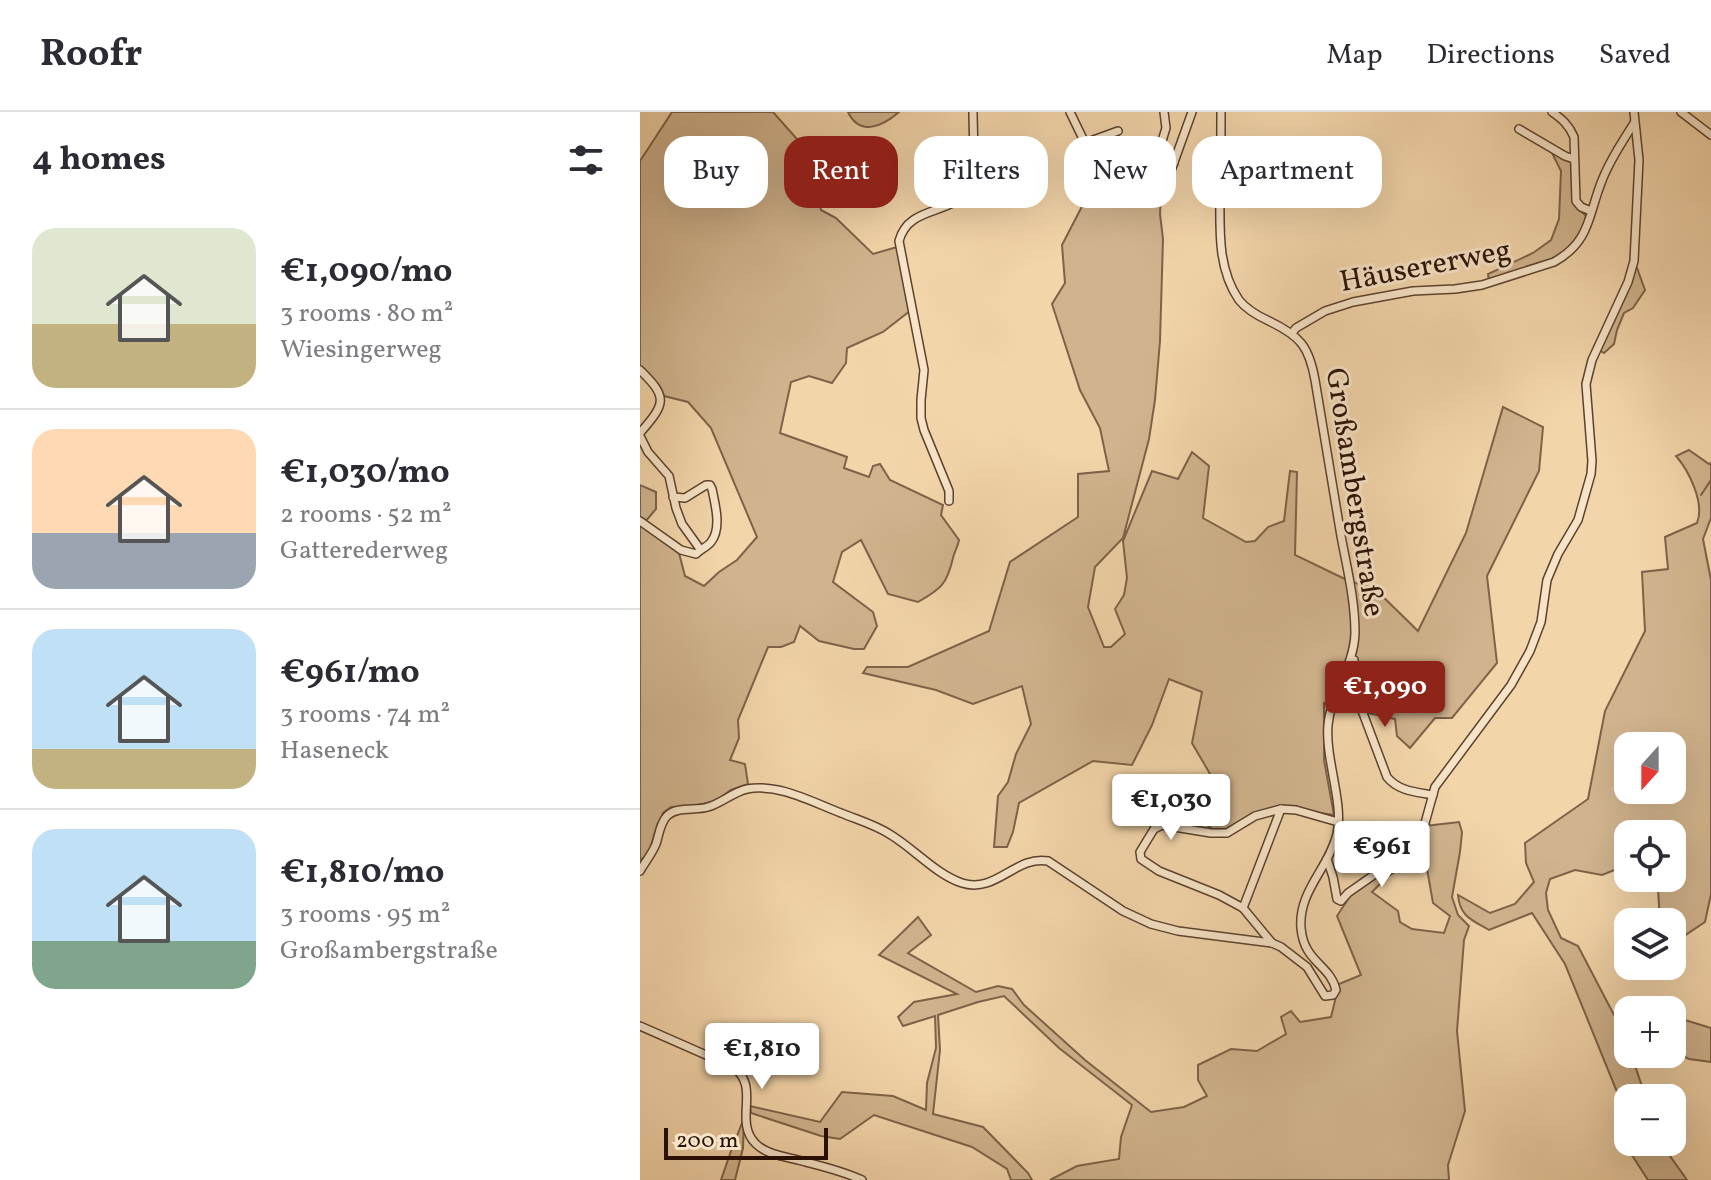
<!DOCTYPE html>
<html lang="en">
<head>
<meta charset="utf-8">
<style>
  body { margin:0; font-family:Vollkorn,serif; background:#f7f7f7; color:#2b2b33; height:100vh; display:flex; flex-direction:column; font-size:30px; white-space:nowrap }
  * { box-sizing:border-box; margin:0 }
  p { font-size:26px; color:#7c7c81 }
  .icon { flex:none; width:44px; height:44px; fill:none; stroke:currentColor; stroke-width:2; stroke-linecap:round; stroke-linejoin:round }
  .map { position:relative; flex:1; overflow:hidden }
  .details { display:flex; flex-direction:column; background:#fff; width:640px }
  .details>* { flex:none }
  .banner { position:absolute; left:24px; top:24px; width:760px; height:72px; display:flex; gap:16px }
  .needle { width:52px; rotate:201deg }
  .buttons { position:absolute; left:974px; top:620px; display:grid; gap:16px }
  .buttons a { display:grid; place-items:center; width:72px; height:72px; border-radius:16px; background:#fff; box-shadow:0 8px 32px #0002; font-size:40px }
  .scale { position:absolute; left:24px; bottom:20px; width:164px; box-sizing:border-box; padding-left:8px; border:4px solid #2a1104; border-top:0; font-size:22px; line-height:28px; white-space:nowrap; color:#2a1104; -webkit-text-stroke:6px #f7e4c8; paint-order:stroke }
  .price { position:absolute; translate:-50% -68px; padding:0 18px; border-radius:8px; background:#fff; color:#222; font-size:26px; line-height:52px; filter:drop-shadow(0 2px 4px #0008) }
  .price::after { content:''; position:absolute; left:50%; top:48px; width:24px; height:18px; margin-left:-12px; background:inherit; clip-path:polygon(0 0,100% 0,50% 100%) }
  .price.on { background:#8f2418; color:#fff }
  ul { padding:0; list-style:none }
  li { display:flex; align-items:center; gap:24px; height:200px; padding:0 32px }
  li+li { border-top:2px solid #e1e1e2 }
  li span { display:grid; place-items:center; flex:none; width:224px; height:160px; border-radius:24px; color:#555 }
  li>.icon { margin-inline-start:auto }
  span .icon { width:96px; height:96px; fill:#fffc; stroke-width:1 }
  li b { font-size:34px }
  h2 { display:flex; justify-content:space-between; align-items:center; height:96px; padding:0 32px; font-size:34px }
  .tag { padding:0 28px; border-radius:24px; background:#fff; box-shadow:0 8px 32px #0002; font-size:28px; line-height:72px }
  .tag.on { background:#8f2418; color:#fff }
  header { display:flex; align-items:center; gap:48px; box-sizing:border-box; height:112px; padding:0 40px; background:#fff; border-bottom:2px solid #e1e1e2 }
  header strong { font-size:38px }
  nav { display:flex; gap:44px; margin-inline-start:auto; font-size:28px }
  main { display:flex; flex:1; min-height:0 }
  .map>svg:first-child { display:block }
  .green { fill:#d1b48e; stroke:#7e6249; stroke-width:2; fill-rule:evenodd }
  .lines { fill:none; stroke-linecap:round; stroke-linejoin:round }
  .stream { stroke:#7a5e46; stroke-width:2 }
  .minor-casing { stroke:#5c422e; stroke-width:10 }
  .minor { stroke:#f7e4c8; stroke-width:7 }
  .labels { text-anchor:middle; stroke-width:6; stroke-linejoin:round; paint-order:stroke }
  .street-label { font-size:30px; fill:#2a1104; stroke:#f7e4c8 }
</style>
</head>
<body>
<header>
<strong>Roofr</strong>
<nav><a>Map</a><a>Directions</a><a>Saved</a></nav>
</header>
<main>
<section class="details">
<h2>4 homes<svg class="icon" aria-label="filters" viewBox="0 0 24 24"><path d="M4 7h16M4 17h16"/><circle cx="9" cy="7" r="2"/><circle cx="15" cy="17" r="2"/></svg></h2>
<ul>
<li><span style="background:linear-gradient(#dfe7d0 60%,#c2b280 0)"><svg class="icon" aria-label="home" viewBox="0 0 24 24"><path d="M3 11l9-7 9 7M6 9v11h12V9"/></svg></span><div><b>€1,090/mo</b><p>3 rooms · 80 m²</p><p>Wiesingerweg</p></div></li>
<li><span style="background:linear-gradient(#ffd9b3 65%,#9aa5b1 0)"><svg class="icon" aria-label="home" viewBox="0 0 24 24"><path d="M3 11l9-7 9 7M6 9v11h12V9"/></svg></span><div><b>€1,030/mo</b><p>2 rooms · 52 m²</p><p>Gatterederweg</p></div></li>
<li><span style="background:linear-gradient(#bfe0f5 75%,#c2b280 0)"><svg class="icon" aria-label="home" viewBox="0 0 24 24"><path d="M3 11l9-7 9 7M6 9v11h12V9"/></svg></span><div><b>€961/mo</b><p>3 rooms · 74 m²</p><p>Haseneck</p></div></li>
<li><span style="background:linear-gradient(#bfe0f5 70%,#7fa58c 0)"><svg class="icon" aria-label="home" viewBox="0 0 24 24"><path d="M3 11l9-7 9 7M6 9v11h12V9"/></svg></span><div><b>€1,810/mo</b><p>3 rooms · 95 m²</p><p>Großambergstraße</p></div></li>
</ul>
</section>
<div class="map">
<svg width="1071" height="1068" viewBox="0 0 1071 1068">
  <rect width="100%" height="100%" fill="#f3d5aa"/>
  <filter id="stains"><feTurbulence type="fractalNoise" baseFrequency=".0025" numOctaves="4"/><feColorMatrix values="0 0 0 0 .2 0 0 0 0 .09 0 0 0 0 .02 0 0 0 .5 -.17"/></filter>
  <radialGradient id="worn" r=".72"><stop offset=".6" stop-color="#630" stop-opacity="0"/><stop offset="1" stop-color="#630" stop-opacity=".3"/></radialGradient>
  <g class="green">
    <path d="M32 0H133L157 27 170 50 181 98 196 106 233 142 257 135 271 198 243 220 207 236 206 251 192 271 169 264 151 270 140 321 207 345 204 356 229 365 233 354 240 352 250 368 303 393 301 403 319 428C318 435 314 440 313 446 307 472 301 477 278 490L248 482 221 428 202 440 193 470 233 500 237 514 224 537H214L179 529 160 514 154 530 141 535H128L98 608 99 626 90 648 105 652 108 672 91 678 77 688 60 693 31 695 23 701 16 718 8 743 0 748V373L16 380V397L5 410 39 441 45 464 64 474 79 460 97 448 117 425 71 316 48 290 20 283 0 258V49Z"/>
    <path d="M208 0H259C243 14 220 25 208 0Z"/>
    <path d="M911 39 932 49C933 69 929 90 946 104L940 126 922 144 849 169 848 162 893 141 911 128 919 107 921 59Z"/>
    <path d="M506 49 522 66 520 102 523 127 520 229 515 288 509 327 483 426 455 455 448 495 464 535H471L485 522 475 497 484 483 487 466 483 429 512 359 538 367 552 340 569 354 563 406 606 430 615 429 628 415 644 409 650 359 657 360 655 443 709 469 734 476 778 519 826 421 863 295 903 315 899 359 847 464 857 551 812 606H795L770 636 757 624 755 607 684 591V648L694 703 673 700 652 694 630 696 602 708 586 719 572 717 558 706 573 667 552 631 562 580 529 567 512 613 492 653 453 649 379 691 373 720 367 735H354L358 684 368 670 376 642 391 612 382 574 333 592 296 578 223 561 227 555H268L349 519 370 450 438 405V362L469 359 460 316 440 278 412 192 425 171 422 133 451 77Z"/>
    <path d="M994 154 997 156 1005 178 993 196 984 201 977 218 974 232 964 241 959 238Z"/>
    <path d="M1049 338 1069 352 1071 351V406L1063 427 1071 468V782L1065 810 1041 826 1032 820V810H1020L1018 777 1020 766H1032V722L1021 718 1017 722H988L987 753 962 763 935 758 910 767 906 781 908 798 921 826 938 834 974 903 988 901V942H991L1006 986H988V1030H1020L1047 1068H1008L988 1037 986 1002 925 852 892 801 849 818C832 808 820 805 818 783L850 801 875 792 894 770 886 751 885 731 948 687 965 599 1005 519 1002 460 1028 457 1025 425 1057 411C1065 391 1049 359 1036 344ZM988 634H1032V678H988Z"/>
    <path d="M819 710 822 720 820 740 812 785 818 803 829 814 824 828 817 919 825 999 808 1053 809 1068H410L437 1054 479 1047 481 1025 492 993 419 936 364 884 338 890 298 903 300 938 293 1002 343 1015 388 1061 392 1068H371L367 1057 332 1035 234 1003 200 1027 181 1024 111 1001 110 994 180 1010 202 980 253 984 286 998 287 971 296 936 295 904 263 914 258 905 274 890 317 882 239 843 278 805 291 823 268 841 336 880 358 874 372 877 384 893 445 948 511 1000 544 995 567 984 558 968V953L591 937 617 939 646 922 641 905 651 899 660 910 691 905 699 872 721 863 697 804 710 784 767 744 785 714ZM784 740 793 791 810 804 804 821 772 817 760 810 758 799 732 780 747 765Z"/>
    <path d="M1032 904 1071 916V950L1049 947 1032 939Z"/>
    <path d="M104 1006 103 1036 95 1068H81L91 1039Z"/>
  </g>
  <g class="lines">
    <path class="stream" d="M1061 383 1071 368"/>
    <defs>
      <g id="minor">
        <path d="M430 0 445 31 478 19"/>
        <path d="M524 0 526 16 518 42 522 48 534 51"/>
        <path d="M912 0C922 7 929 13 934 25L936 89 941 95 951 99"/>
        <path d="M1041 0 1071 23"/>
        <path d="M879 17 925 44 934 47"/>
        <path d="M525 85 529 64 552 0"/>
        <path d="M652 221 656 216 685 199 713 190 773 179 815 177 842 173 914 150C952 129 948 101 963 66 971 46 983 29 994 11"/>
        <path d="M0 258C29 286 25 292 0 321"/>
        <path d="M0 324 8 340 29 364 36 396 42 412 60 437"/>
        <path d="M309 389V379L284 318 281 306V288L284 258 259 129C269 91 316 105 329 74 336 58 333 19 333 0"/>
        <path d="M0 409 41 438 56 442C61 437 67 435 71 430 82 416 75 392 72 377L70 373H66L45 386 33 385"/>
        <path d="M714 548 715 580 747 665C758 679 776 680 793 683"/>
        <path d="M687 747 693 765 697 787 701 789 708 781 761 744 773 731 785 711 795 675 871 573 890 539 901 510 907 468 918 442 938 408 951 362 952 349 946 272 952 248 988 170 994 149 999 48 994 0"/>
        <path d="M0 759C5 750 12 742 16 732 19 723 20 711 27 704 37 694 55 699 68 695 82 691 93 680 107 677 138 671 172 690 201 701 218 708 236 713 251 723 274 737 297 763 322 771 356 782 376 743 408 749L483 799 511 812 538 819 632 831 641 835 667 855 685 884 693 883 696 878C690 852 664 851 661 816 658 779 689 756 697 722 704 691 685 647 688 613 691 580 714 555 715 521 715 488 707 456 701 424 692 372 684 320 675 268 669 234 660 224 629 209 618 204 607 198 599 188 577 156 580 117 580 80 581 54 581 27 581 0"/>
        <path d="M603 796 641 697"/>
        <path d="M632 831 603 796 579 783 519 759 501 747 500 740 514 717 522 713 571 721H587L615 704 641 697 656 698 698 710"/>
        <path d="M0 914 91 954C123 973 92 1009 116 1032 127 1043 148 1045 162 1049 182 1054 203 1059 222 1068"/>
      </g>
    </defs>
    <use href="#minor" class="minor-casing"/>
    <use href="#minor" class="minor"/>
  </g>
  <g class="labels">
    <g class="street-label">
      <text transform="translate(785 153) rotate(-11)" y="10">Häusererweg</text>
      <text transform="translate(716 380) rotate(81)" y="10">Großambergstraße</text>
    </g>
  </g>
  <rect width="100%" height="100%" filter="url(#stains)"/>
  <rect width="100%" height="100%" fill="url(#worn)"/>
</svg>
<div class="buttons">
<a><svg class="needle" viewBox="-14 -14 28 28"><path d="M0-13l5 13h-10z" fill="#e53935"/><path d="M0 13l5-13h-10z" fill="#7c7c81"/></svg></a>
<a><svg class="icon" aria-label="locate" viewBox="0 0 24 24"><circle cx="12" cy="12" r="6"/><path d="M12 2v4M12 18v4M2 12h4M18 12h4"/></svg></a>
<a><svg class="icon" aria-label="layers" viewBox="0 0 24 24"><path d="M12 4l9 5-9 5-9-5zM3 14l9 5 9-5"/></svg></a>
<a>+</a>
<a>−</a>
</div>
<div class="scale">200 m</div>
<b class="price on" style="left:745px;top:617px">€1,090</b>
<b class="price" style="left:531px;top:730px">€1,030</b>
<b class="price" style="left:742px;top:777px">€961</b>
<b class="price" style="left:122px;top:979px">€1,810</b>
<div class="banner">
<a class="tag">Buy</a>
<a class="tag on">Rent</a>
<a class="tag">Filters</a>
<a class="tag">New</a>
<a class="tag">Apartment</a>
</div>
</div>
</main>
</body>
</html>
